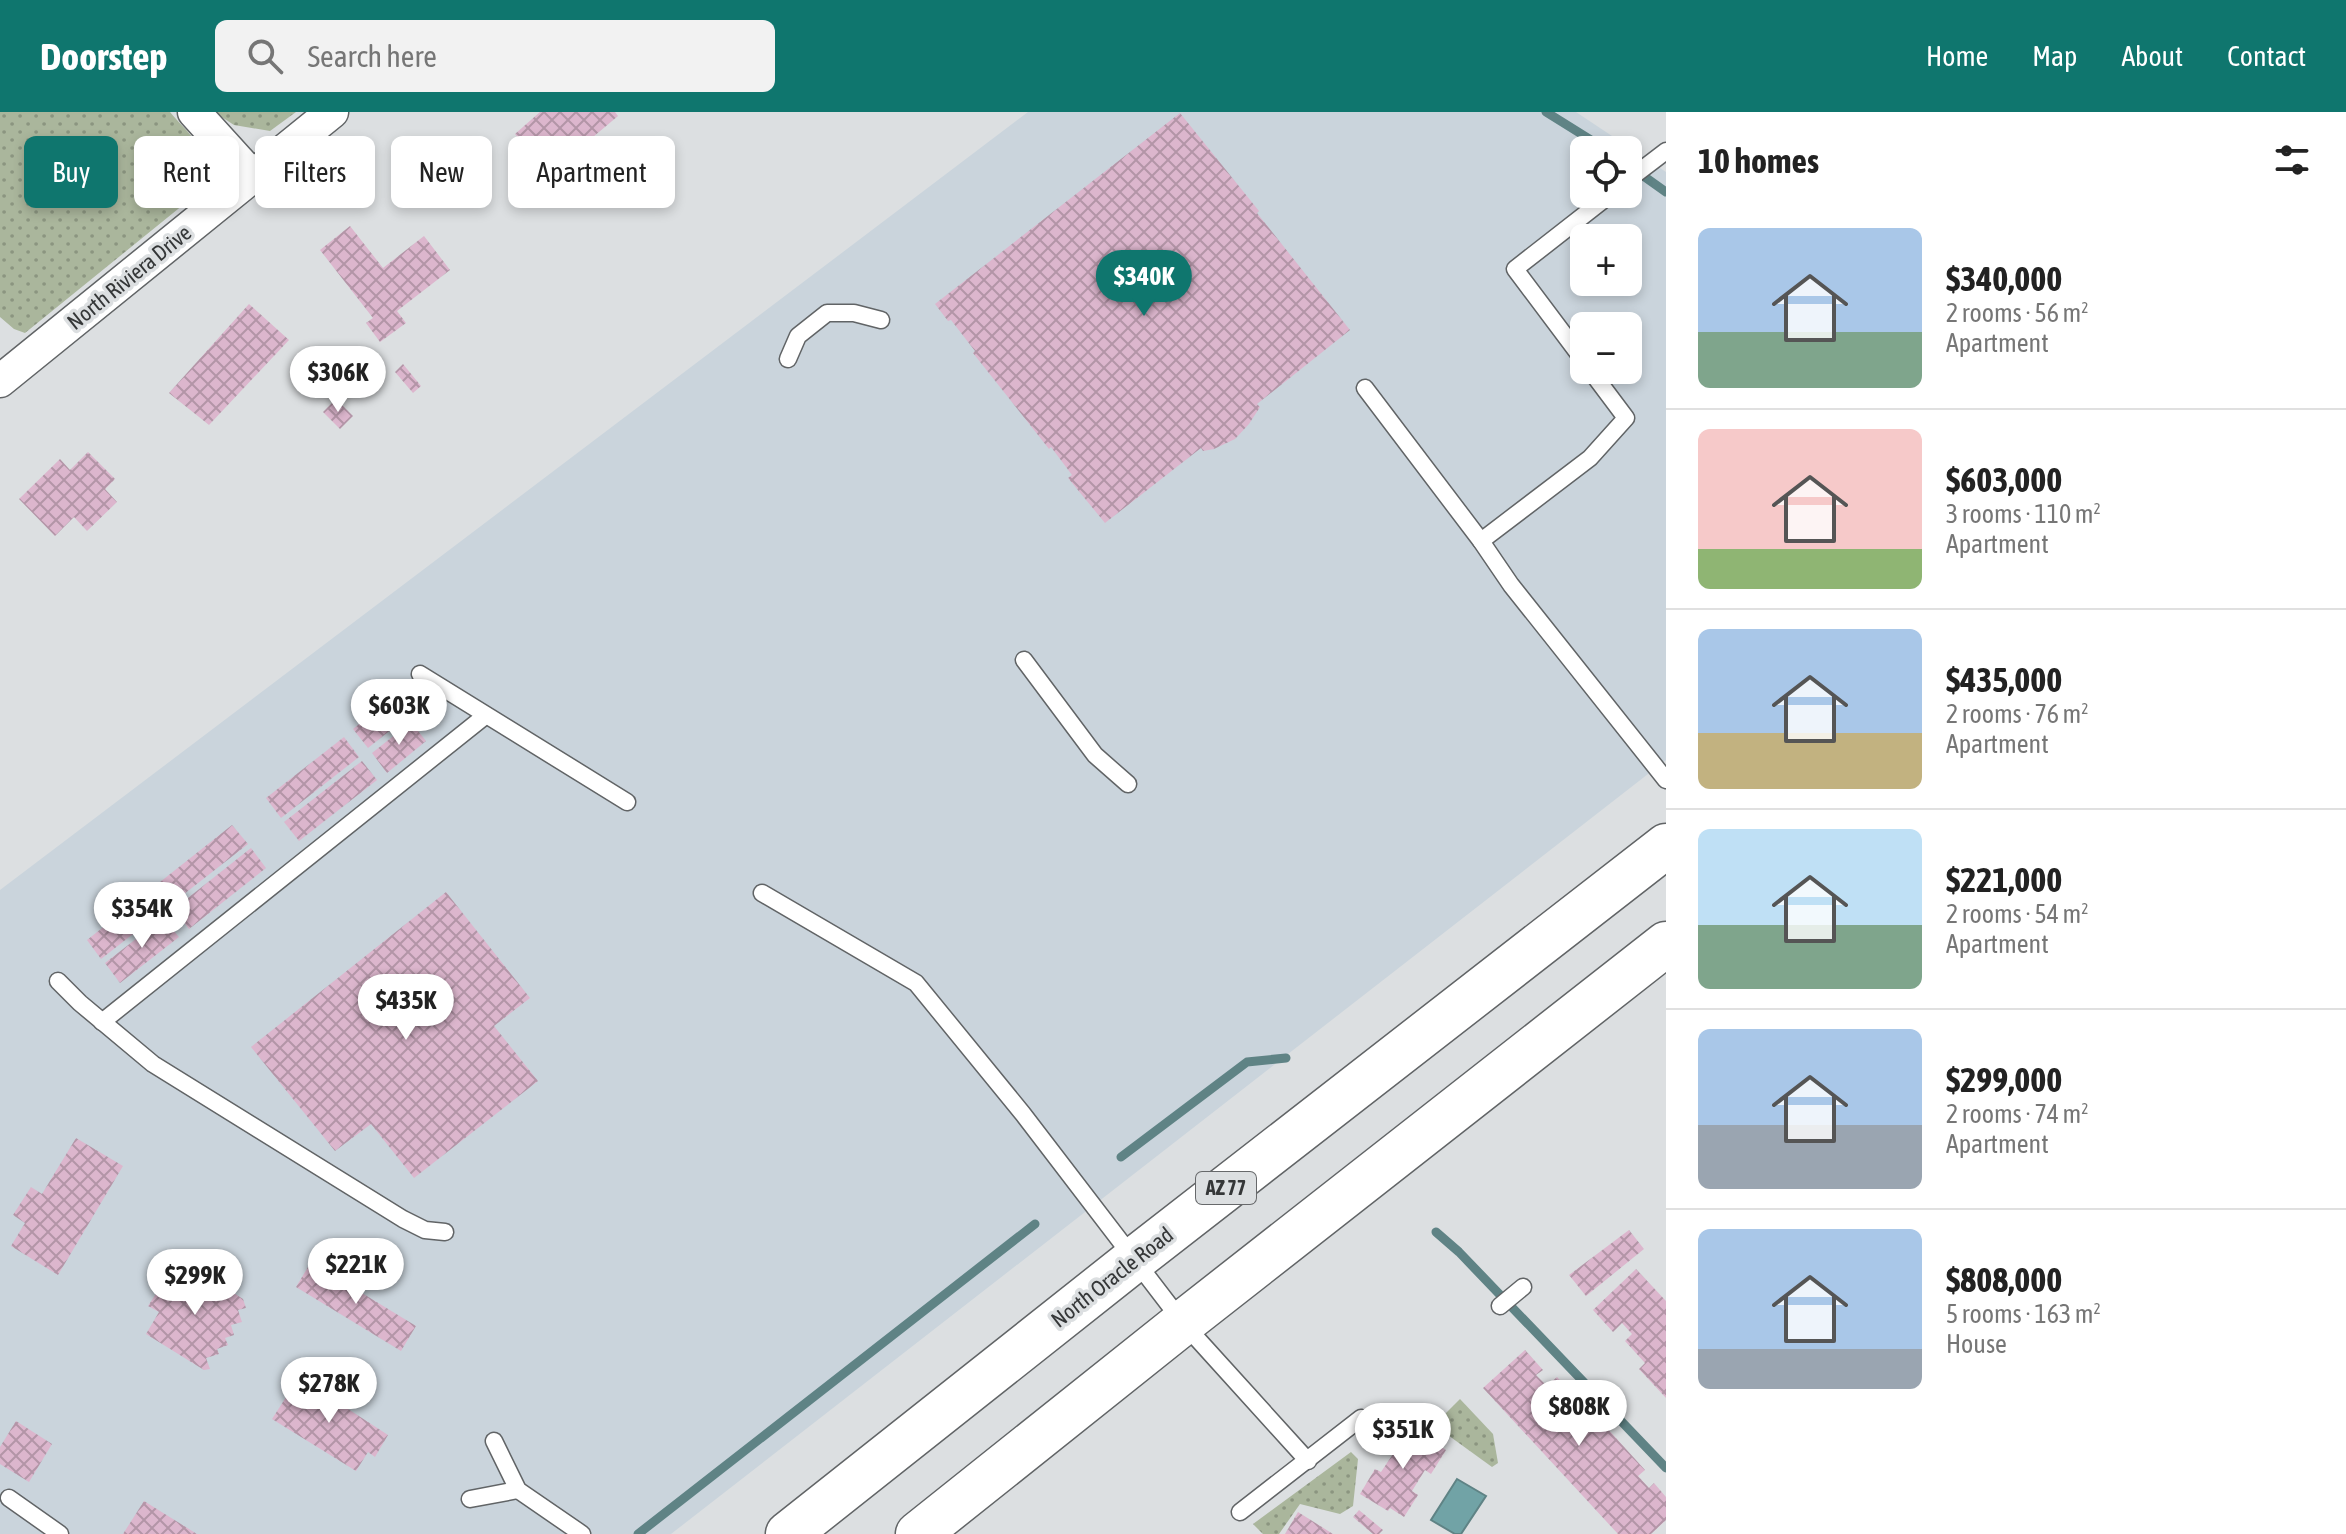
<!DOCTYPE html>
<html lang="en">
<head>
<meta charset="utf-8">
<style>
  body { margin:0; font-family:"Asap Condensed",sans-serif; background:#f2f2f2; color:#222; height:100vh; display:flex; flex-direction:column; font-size:30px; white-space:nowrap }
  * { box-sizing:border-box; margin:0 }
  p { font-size:26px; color:#767676 }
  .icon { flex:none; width:44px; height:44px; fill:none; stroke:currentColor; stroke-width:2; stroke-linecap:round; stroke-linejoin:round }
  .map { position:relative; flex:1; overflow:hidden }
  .panel { display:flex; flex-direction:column; background:#fff; width:680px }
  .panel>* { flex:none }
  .top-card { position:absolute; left:24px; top:24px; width:760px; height:72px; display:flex; gap:16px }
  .tools { position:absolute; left:1570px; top:24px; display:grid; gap:16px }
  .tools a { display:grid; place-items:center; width:72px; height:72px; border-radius:12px; background:#fff; box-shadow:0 4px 12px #0003; font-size:40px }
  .price { position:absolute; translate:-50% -68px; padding:0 18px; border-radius:28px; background:#fff; color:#222; font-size:26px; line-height:52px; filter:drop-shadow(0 2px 4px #0008) }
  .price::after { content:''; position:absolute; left:50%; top:48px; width:24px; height:18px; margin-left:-12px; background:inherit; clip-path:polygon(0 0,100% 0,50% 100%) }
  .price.active { background:#0f766e; color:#fff }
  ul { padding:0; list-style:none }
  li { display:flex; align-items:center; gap:24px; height:200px; padding:0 32px }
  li+li { border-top:2px solid #e0e0e0 }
  li span { display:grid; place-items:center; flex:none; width:224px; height:160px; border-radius:12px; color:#555 }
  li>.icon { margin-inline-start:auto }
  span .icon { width:96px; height:96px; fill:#fffc; stroke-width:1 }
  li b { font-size:34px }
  h2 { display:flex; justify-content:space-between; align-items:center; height:96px; padding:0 32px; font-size:34px }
  .chip { padding:0 28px; border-radius:12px; background:#fff; box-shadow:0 4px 12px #0003; font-size:28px; line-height:72px }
  .chip.active { background:#0f766e; color:#fff }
  header { display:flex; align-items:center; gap:48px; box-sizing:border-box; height:112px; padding:0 40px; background:#0f766e; color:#fff }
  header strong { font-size:38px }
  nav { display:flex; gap:44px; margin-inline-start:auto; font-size:28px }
  .search { width:560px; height:72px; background:#f2f2f2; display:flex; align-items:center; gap:20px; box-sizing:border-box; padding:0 28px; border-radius:12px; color:#767676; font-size:30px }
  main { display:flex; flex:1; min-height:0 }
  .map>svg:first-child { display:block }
  .built { fill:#cad4dc; fill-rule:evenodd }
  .green { fill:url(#green-dots) }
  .water { fill:#71a3a6; stroke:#5f8385; stroke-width:2 }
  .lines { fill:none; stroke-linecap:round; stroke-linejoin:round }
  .stream { stroke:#5f8385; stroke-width:9 }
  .building { fill:url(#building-cross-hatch) }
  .service-casing { stroke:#616466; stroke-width:19 }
  .minor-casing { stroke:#616466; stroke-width:35 }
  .trunk-casing { stroke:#616466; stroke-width:47 }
  .service { stroke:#fff; stroke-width:16 }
  .minor { stroke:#fff; stroke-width:32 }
  .trunk { stroke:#fff; stroke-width:44 }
  .labels { text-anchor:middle; stroke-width:7; stroke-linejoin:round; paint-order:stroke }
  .shield { fill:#dcdfe1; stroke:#67696b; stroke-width:2 }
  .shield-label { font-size:20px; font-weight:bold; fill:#353738 }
  .street-label { font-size:22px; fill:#353738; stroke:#dcdfe1 }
</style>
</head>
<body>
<header>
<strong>Doorstep</strong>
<div class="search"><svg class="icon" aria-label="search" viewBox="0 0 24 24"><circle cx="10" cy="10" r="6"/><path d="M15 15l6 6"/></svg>Search here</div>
<nav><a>Home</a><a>Map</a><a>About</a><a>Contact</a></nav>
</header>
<main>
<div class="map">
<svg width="1666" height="1422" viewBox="0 0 1666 1422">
  <defs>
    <pattern id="green-dots" width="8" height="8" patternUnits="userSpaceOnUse" patternTransform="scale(2)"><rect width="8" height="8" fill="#aab69c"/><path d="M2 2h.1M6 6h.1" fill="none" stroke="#8b9580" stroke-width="1.8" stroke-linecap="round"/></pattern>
    <pattern id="building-cross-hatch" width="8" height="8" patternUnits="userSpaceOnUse" patternTransform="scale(2)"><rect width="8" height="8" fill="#dcb6cd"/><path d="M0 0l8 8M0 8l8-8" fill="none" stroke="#b395a7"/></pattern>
  </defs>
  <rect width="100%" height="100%" fill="#dcdfe1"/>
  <path class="built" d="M1028 0H1576L1666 60V648L671 1422H0V778ZM1584 38H1628V82H1584ZM1584 126H1628V170H1584ZM1584 214H1628V258H1584Z"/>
  <g class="green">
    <path d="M0 0H170C190 24 221 46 199 80L25 221 14 217 0 205Z"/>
    <path d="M214 0H296L270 19 234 13Z"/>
    <path d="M1460 1287 1493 1322 1498 1351 1492 1355 1434 1313Z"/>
    <path d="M1351 1340 1358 1347 1353 1394 1340 1402 1300 1392 1279 1422H1263L1253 1412Z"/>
  </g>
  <path class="water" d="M1457 1367 1486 1384 1461 1422H1455L1431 1408Z"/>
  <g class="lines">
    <g class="stream">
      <path d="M1546 0 1607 38"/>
      <path d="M1628 53 1666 80"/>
      <path d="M1121 1045 1247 950 1286 946"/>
      <path d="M1436 1120 1459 1140 1666 1356"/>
      <path d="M638 1422 1035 1112"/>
    </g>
  </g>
  <g class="building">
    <path d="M540 0H615L618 4 549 62 515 22Z"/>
    <path d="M1180 1 1259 99 1257 101 1350 218 1257 292 1260 295 1249 312 1235 327 1214 337 1203 339 1201 336 1105 411 1068 366 1072 363 1051 335 1049 337 973 241 975 239 951 208 948 209 935 192Z"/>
    <path d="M350 114 383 156 424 124 450 158 397 199 406 211 380 230 366 211 373 206 320 138Z"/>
    <path d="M249 192 289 228 209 313 169 281Z"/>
    <path d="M403 252 421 274 413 281 395 260Z"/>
    <path d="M336 287 353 304 340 317 323 300Z"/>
    <path d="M88 340 115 367 105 377 117 390 87 419 74 405 55 424 19 387 60 347 70 358Z"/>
    <path d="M392 586 407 605 368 636 353 617Z"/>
    <path d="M411 610 426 629 387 661 372 641Z"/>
    <path d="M344 625 359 645 281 706 266 686Z"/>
    <path d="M362 649 377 668 299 729 284 710Z"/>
    <path d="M232 713 248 732 170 793 155 774Z"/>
    <path d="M251 736 266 756 189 817 174 797Z"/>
    <path d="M446 780 530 886 494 914 538 969 414 1066 371 1012 335 1039 251 935Z"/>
    <path d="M145 782 160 801 101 847 87 828Z"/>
    <path d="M163 806 179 825 120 871 105 851Z"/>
    <path d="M76 1026 123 1054 58 1163 11 1134 25 1111 13 1103 31 1075 42 1082Z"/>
    <path d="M1629 1118 1644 1137 1586 1184 1569 1163Z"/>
    <path d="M311 1150 416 1214 401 1239 296 1175Z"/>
    <path d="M191 1153 243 1187 246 1196 238 1198 242 1210 231 1213 234 1223 225 1226 228 1233 217 1237 219 1242 206 1246 210 1257 204 1258 146 1222 159 1200 148 1194 165 1168 176 1175Z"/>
    <path d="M1636 1157 1666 1189V1286L1639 1257 1645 1251 1625 1229 1632 1222 1622 1211 1613 1220 1593 1198Z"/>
    <path d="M1525 1238 1543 1258 1536 1263 1547 1274 1557 1265 1599 1310 1594 1315 1600 1320 1606 1315 1645 1358 1638 1364 1649 1376 1654 1371 1666 1385V1408L1651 1422H1618L1483 1276Z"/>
    <path d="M299 1265 388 1323 375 1345 368 1340 356 1359 272 1307Z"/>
    <path d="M16 1309 52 1332 29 1370 0 1352V1335Z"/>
    <path d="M1404 1312 1446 1338 1431 1362 1425 1358 1412 1379 1418 1383 1404 1405 1390 1396 1388 1399 1360 1382 1375 1357 1381 1360 1395 1339 1389 1336Z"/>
    <path d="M144 1389 197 1422H123Z"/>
    <path d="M1359 1398 1383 1418 1379 1422H1373L1353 1405Z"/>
    <path d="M1298 1400 1333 1422H1285Z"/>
  </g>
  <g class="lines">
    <defs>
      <g id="service">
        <path d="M1628 68 1666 39"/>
        <path d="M788 247 798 224 827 201H854L881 208"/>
        <path d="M1584 249 1515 157 1611 82"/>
        <path d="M1365 276 1481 429 1511 473 1666 668"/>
        <path d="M1481 429 1590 346 1626 306 1590 258"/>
        <path d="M1024 548 1095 643 1128 672"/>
        <path d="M420 562 627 690"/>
        <path d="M762 781 916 871 1023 1002 1183 1211 1308 1349"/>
        <path d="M58 869 80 891 153 952 403 1107 425 1118 445 1120"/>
        <path d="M102 910 485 604"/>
        <path d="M1500 1194 1523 1175"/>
        <path d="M494 1329 518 1378 582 1422"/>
        <path d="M9 1386 60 1422"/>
        <path d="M470 1387 518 1378"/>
        <path d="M1240 1400 1361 1306"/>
      </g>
      <g id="minor">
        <path d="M194 0 252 64"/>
        <path d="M0 269 332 0"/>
      </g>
      <g id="trunk">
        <path d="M788 1422 1135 1147 1666 734"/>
        <path d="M918 1422 1175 1217 1666 832"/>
      </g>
    </defs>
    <use href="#service" class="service-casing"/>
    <use href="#minor" class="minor-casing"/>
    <use href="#trunk" class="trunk-casing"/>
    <use href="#service" class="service"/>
    <use href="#minor" class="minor"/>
    <use href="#trunk" class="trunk"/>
  </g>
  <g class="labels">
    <rect class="shield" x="1196" y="1060" width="60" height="32" rx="6"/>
    <g class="shield-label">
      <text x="1226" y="1083">AZ 77</text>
    </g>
    <g class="street-label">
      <text transform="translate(129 165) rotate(-39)" y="8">North Riviera Drive</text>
      <text transform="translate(1112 1165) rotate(-38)" y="8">North Oracle Road</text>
    </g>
  </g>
</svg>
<div class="tools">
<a><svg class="icon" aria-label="locate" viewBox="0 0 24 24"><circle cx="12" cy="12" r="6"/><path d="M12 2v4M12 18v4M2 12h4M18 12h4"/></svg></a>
<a>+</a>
<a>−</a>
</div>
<b class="price active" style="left:1144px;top:206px">$340K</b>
<b class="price" style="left:338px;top:302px">$306K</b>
<b class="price" style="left:399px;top:635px">$603K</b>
<b class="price" style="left:142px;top:838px">$354K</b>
<b class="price" style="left:406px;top:930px">$435K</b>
<b class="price" style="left:356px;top:1194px">$221K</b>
<b class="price" style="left:195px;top:1205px">$299K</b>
<b class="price" style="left:329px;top:1313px">$278K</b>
<b class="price" style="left:1579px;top:1336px">$808K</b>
<b class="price" style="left:1403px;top:1359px">$351K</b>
<div class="top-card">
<a class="chip active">Buy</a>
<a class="chip">Rent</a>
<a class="chip">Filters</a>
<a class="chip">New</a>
<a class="chip">Apartment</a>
</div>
</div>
<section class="panel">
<h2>10 homes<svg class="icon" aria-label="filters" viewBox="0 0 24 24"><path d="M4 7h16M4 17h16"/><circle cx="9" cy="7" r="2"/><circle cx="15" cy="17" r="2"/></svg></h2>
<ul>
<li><span style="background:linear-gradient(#a9c7e8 65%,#7fa58c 0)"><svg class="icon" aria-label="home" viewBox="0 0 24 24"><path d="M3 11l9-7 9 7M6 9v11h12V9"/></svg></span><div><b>$340,000</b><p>2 rooms · 56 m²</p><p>Apartment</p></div></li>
<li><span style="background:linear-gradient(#f6c9c9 75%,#8fb573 0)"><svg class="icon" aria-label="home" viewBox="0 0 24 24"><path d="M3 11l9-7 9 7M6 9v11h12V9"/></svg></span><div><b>$603,000</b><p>3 rooms · 110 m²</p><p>Apartment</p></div></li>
<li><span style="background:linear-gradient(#a9c7e8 65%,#c2b280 0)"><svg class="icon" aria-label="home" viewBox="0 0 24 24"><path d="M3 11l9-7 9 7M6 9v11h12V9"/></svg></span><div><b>$435,000</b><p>2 rooms · 76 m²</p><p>Apartment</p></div></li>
<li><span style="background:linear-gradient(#bfe0f5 60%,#7fa58c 0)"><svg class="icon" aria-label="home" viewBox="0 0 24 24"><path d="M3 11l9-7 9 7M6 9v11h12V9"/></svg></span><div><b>$221,000</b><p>2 rooms · 54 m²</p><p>Apartment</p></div></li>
<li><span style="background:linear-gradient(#a9c7e8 60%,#9aa5b1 0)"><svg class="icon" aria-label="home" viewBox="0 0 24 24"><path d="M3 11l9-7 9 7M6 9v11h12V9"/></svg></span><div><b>$299,000</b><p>2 rooms · 74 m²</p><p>Apartment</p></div></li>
<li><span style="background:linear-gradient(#a9c7e8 75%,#9aa5b1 0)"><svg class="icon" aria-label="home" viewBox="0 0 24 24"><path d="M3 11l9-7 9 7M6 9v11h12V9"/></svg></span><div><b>$808,000</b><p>5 rooms · 163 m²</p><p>House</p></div></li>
</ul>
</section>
</main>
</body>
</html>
